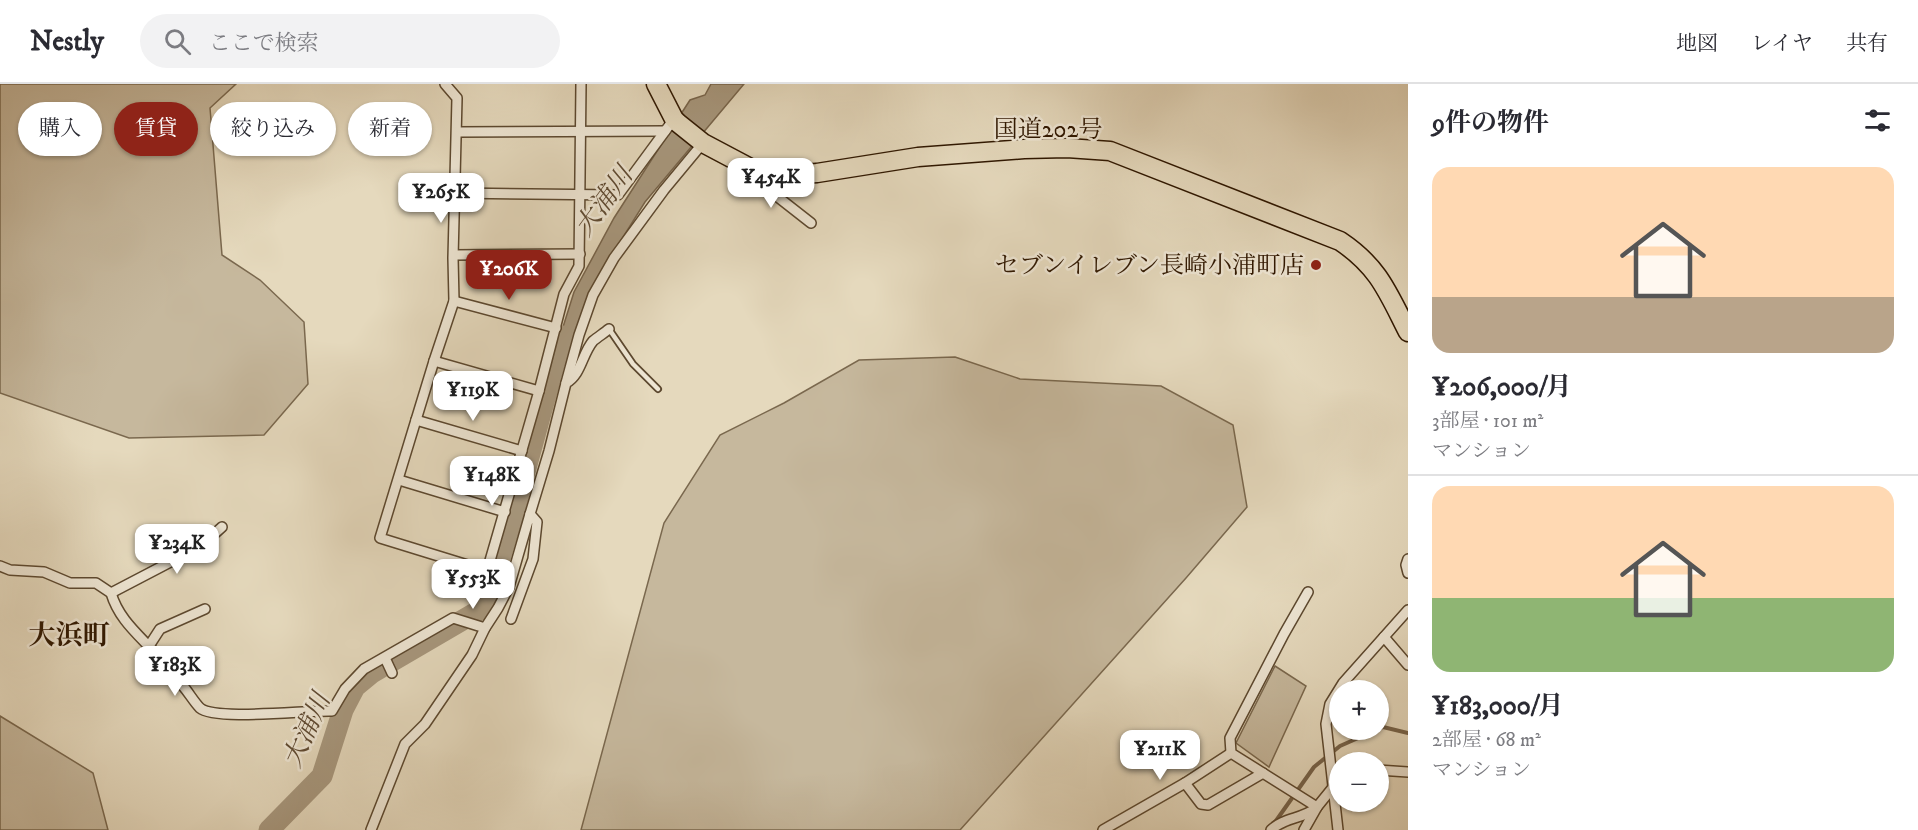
<!DOCTYPE html>
<html lang="ja">
<head>
<meta charset="utf-8">
<style>
  body { margin:0; font-family:"IM FELL DW Pica","Noto Serif JP",serif; background:#f2f2f3; color:#2b2b33; height:100vh; display:flex; flex-direction:column; font-size:22px; white-space:nowrap }
  * { box-sizing:border-box; margin:0 }
  p { font-size:20px; color:#7c7c81 }
  .icon { flex:none; width:33px; height:33px; fill:none; stroke:currentColor; stroke-width:2; stroke-linecap:round; stroke-linejoin:round }
  .map { position:relative; flex:1; overflow:hidden }
  .details { display:flex; flex-direction:column; background:#fff; width:510px }
  .details>* { flex:none }
  .banner { position:absolute; left:18px; top:18px; width:570px; height:54px; display:flex; gap:12px }
  .tools { position:absolute; left:1329px; top:596px; display:grid; gap:12px }
  .tools a { display:grid; place-items:center; width:60px; height:60px; border-radius:50%; background:#fff; box-shadow:0 2px 4px #0004; font-size:30px }
  .price { position:absolute; translate:-50% -51px; padding:0 14px; border-radius:12px; background:#fff; color:#222; font-size:20px; line-height:39px; filter:drop-shadow(0 2px 3px #0008) }
  .price::after { content:''; position:absolute; left:50%; top:36px; width:18px; height:14px; margin-left:-9px; background:inherit; clip-path:polygon(0 0,100% 0,50% 100%) }
  .price.selected { background:#8f2418; color:#fff }
  ul { padding:0; list-style:none }
  li { display:grid; align-content:center; gap:12px; height:318px; padding:0 24px }
  li+li { border-top:2px solid #e1e1e2 }
  li span { display:grid; place-items:center; height:186px; border-radius:18px; color:#555 }
  li>.icon { margin-inline-start:auto }
  span .icon { width:108px; height:108px; fill:#fffc; stroke-width:1 }
  li b { font-size:26px }
  h2 { display:flex; justify-content:space-between; align-items:center; height:72px; padding:0 24px; font-size:26px }
  .chip { padding:0 21px; border-radius:27px; background:#fff; box-shadow:0 2px 4px #0004; font-size:21px; line-height:54px }
  .chip.selected { background:#8f2418; color:#fff }
  header { display:flex; align-items:center; gap:36px; box-sizing:border-box; height:84px; padding:0 30px; background:#fff; border-bottom:2px solid #e1e1e2 }
  header strong { font-size:28px }
  nav { display:flex; gap:33px; margin-inline-start:auto; font-size:21px }
  .search { width:420px; height:54px; background:#f2f2f3; display:flex; align-items:center; gap:15px; box-sizing:border-box; padding:0 21px; border-radius:33px; color:#7c7c81; font-size:22px }
  main { display:flex; flex:1; min-height:0 }
  .map>svg:first-child { display:block }
  .green { fill:#c6b89d; stroke:#7a684e; stroke-width:1.5 }
  .water { fill:#a7977d; stroke:#77644b; stroke-width:1.5 }
  .lines { fill:none; stroke-linecap:round; stroke-linejoin:round }
  .stream { stroke:#77644b; stroke-width:4 }
  .river { stroke:#a7977d; stroke-width:21 }
  .lane-casing { stroke:#5c482f; stroke-width:8 }
  .street-casing { stroke:#5c482f; stroke-width:12 }
  .highway-casing { stroke:#2f1700; stroke-width:21 }
  .lane { stroke:#eee6d4; stroke-width:4.5 }
  .street { stroke:#eee6d4; stroke-width:9 }
  .highway { stroke:#e5d9bd; stroke-width:18 }
  .poi-dot { fill:#8f2418; stroke:#eee6d4; stroke-width:2 }
  .labels { text-anchor:middle; stroke-width:5; stroke-linejoin:round; paint-order:stroke }
  .street-label { font-size:24px; fill:#2f1700; stroke:#eee6d4 }
  .poi-label { font-size:24px; fill:#2f1700; stroke:#eee6d4; text-anchor:end }
  .water-label { font-size:26px; font-style:italic; fill:#5f4a32; stroke:#eee6d4 }
  .quarter-label { font-size:27px; font-weight:bold; fill:#2f1700; stroke:#eee6d4 }
</style>
</head>
<body>
<header>
<strong>Nestly</strong>
<div class="search"><svg class="icon" aria-label="search" viewBox="0 0 24 24"><circle cx="10" cy="10" r="6"/><path d="M15 15l6 6"/></svg>ここで検索</div>
<nav><a>地図</a><a>レイヤ</a><a>共有</a></nav>
</header>
<main>
<div class="map">
<svg width="1408" height="746" viewBox="0 0 1408 746">
  <rect width="100%" height="100%" fill="#e5d9bd"/>
  <filter id="stains"><feTurbulence type="fractalNoise" baseFrequency=".00333" numOctaves="4"/><feColorMatrix values="0 0 0 0 .2 0 0 0 0 .09 0 0 0 0 .02 0 0 0 .5 -.17"/></filter>
  <radialGradient id="worn" r=".72"><stop offset=".6" stop-color="#630" stop-opacity="0"/><stop offset="1" stop-color="#630" stop-opacity=".3"/></radialGradient>
  <g class="green">
    <path d="M0 0H236L210 24 222 171 260 196 304 238 308 300 264 351 129 354 0 309Z"/>
    <path d="M955 273 1020 295 1161 302 1233 341 1247 423 1186 494 960 746H581L664 439 720 351 784 319 859 276Z"/>
    <path d="M1275 582 1306 602 1269 683 1236 659Z"/>
    <path d="M0 632 93 689 108 746H0Z"/>
  </g>
  <path class="water" d="M711 0H744L645 118 613 169 566 281 552 278 574 208 614 134 690 16 705 11Z"/>
  <g class="lines">
    <path class="stream" d="M1273 741 1314 683 1340 662 1383 643 1408 649"/>
    <path class="river" d="M269 746 322 692 343 626 355 603 372 589 485 523 513 432 562 252"/>
    <defs>
      <path id="lane" d="M609 245 633 280 658 305"/>
      <g id="street">
        <path d="M445 0 457 14 453 174 454 217 434 277 380 454 487 487 539 307 564 210 579 182 581 0"/>
        <path d="M457 48 665 47"/>
        <path d="M756 88 774 110 811 139"/>
        <path d="M455 109 618 111 674 35"/>
        <path d="M454 171 580 170"/>
        <path d="M454 217 556 244"/>
        <path d="M434 277 539 307"/>
        <path d="M566 299 579 251 593 211 614 174 664 106 703 59"/>
        <path d="M416 336 522 367"/>
        <path d="M399 396 505 428"/>
        <path d="M1408 475 1406 481 1408 489"/>
        <path d="M0 482 10 486 44 488 70 499H96L111 509C119 536 139 551 157 571 166 581 175 591 183 602 189 609 194 618 200 624 215 637 308 626 332 627L345 605 364 585 453 534 485 544"/>
        <path d="M1308 508 1284 550 1230 654 1231 669 1317 723"/>
        <path d="M111 509 201 462 222 443"/>
        <path d="M511 535 533 475 537 438 530 430 549 367 566 299C581 291 582 270 593 257 598 253 604 249 609 245"/>
        <path d="M1384 553 1408 581"/>
        <path d="M149 562 160 545 205 525"/>
        <path d="M385 574 392 589"/>
        <path d="M1378 686 1408 688"/>
        <path d="M1185 699 1201 720 1208 721 1263 689"/>
        <path d="M371 746 405 660 425 640 472 571 485 544 498 524 509 503 530 430"/>
        <path d="M1103 746 1185 699 1231 669"/>
        <path d="M1271 746C1283 734 1301 735 1315 725"/>
        <path d="M1304 746 1317 723 1334 702"/>
        <path d="M1338 746 1326 640 1330 620 1343 599 1408 526"/>
      </g>
      <path id="highway" d="M656 0 674 35 678 39 703 59 754 86 787 91 817 89 918 73 1024 65 1067 64 1110 67 1340 157C1379 183 1388 209 1408 248"/>
    </defs>
    <use href="#lane" class="lane-casing"/>
    <use href="#street" class="street-casing"/>
    <use href="#highway" class="highway-casing"/>
    <use href="#lane" class="lane"/>
    <use href="#street" class="street"/>
    <use href="#highway" class="highway"/>
  </g>
  <circle class="poi-dot" cx="1316" cy="181" r="6"/>
  <g class="labels">
    <g class="street-label">
      <text x="1048" y="53">国道202号</text>
    </g>
    <g class="poi-label">
      <text x="1304" y="189">セブンイレブン長崎小浦町店</text>
    </g>
    <g class="water-label">
      <text transform="translate(603 117) rotate(-54)" y="9">大浦川</text>
      <text transform="translate(306 646) rotate(-66)" y="9">大浦川</text>
    </g>
    <g class="quarter-label">
      <text x="69" y="560">大浜町</text>
    </g>
  </g>
  <rect width="100%" height="100%" filter="url(#stains)"/>
  <rect width="100%" height="100%" fill="url(#worn)"/>
</svg>
<div class="tools">
<a>+</a>
<a>−</a>
</div>
<b class="price" style="left:771px;top:125px">¥454K</b>
<b class="price" style="left:441px;top:140px">¥265K</b>
<b class="price selected" style="left:509px;top:217px">¥206K</b>
<b class="price" style="left:473px;top:338px">¥119K</b>
<b class="price" style="left:492px;top:423px">¥148K</b>
<b class="price" style="left:177px;top:491px">¥234K</b>
<b class="price" style="left:473px;top:526px">¥553K</b>
<b class="price" style="left:175px;top:613px">¥183K</b>
<b class="price" style="left:1160px;top:697px">¥211K</b>
<div class="banner">
<a class="chip">購入</a>
<a class="chip selected">賃貸</a>
<a class="chip">絞り込み</a>
<a class="chip">新着</a>
</div>
</div>
<section class="details">
<h2>9件の物件<svg class="icon" aria-label="filters" viewBox="0 0 24 24"><path d="M4 7h16M4 17h16"/><circle cx="9" cy="7" r="2"/><circle cx="15" cy="17" r="2"/></svg></h2>
<ul>
<li><span style="background:linear-gradient(#ffd9b3 70%,#b9a48a 0)"><svg class="icon" aria-label="home" viewBox="0 0 24 24"><path d="M3 11l9-7 9 7M6 9v11h12V9"/></svg></span><div><b>¥206,000/月</b><p>3部屋 · 101 m²</p><p>マンション</p></div></li>
<li><span style="background:linear-gradient(#ffd9b3 60%,#8fb573 0)"><svg class="icon" aria-label="home" viewBox="0 0 24 24"><path d="M3 11l9-7 9 7M6 9v11h12V9"/></svg></span><div><b>¥183,000/月</b><p>2部屋 · 68 m²</p><p>マンション</p></div></li>
</ul>
</section>
</main>
</body>
</html>
